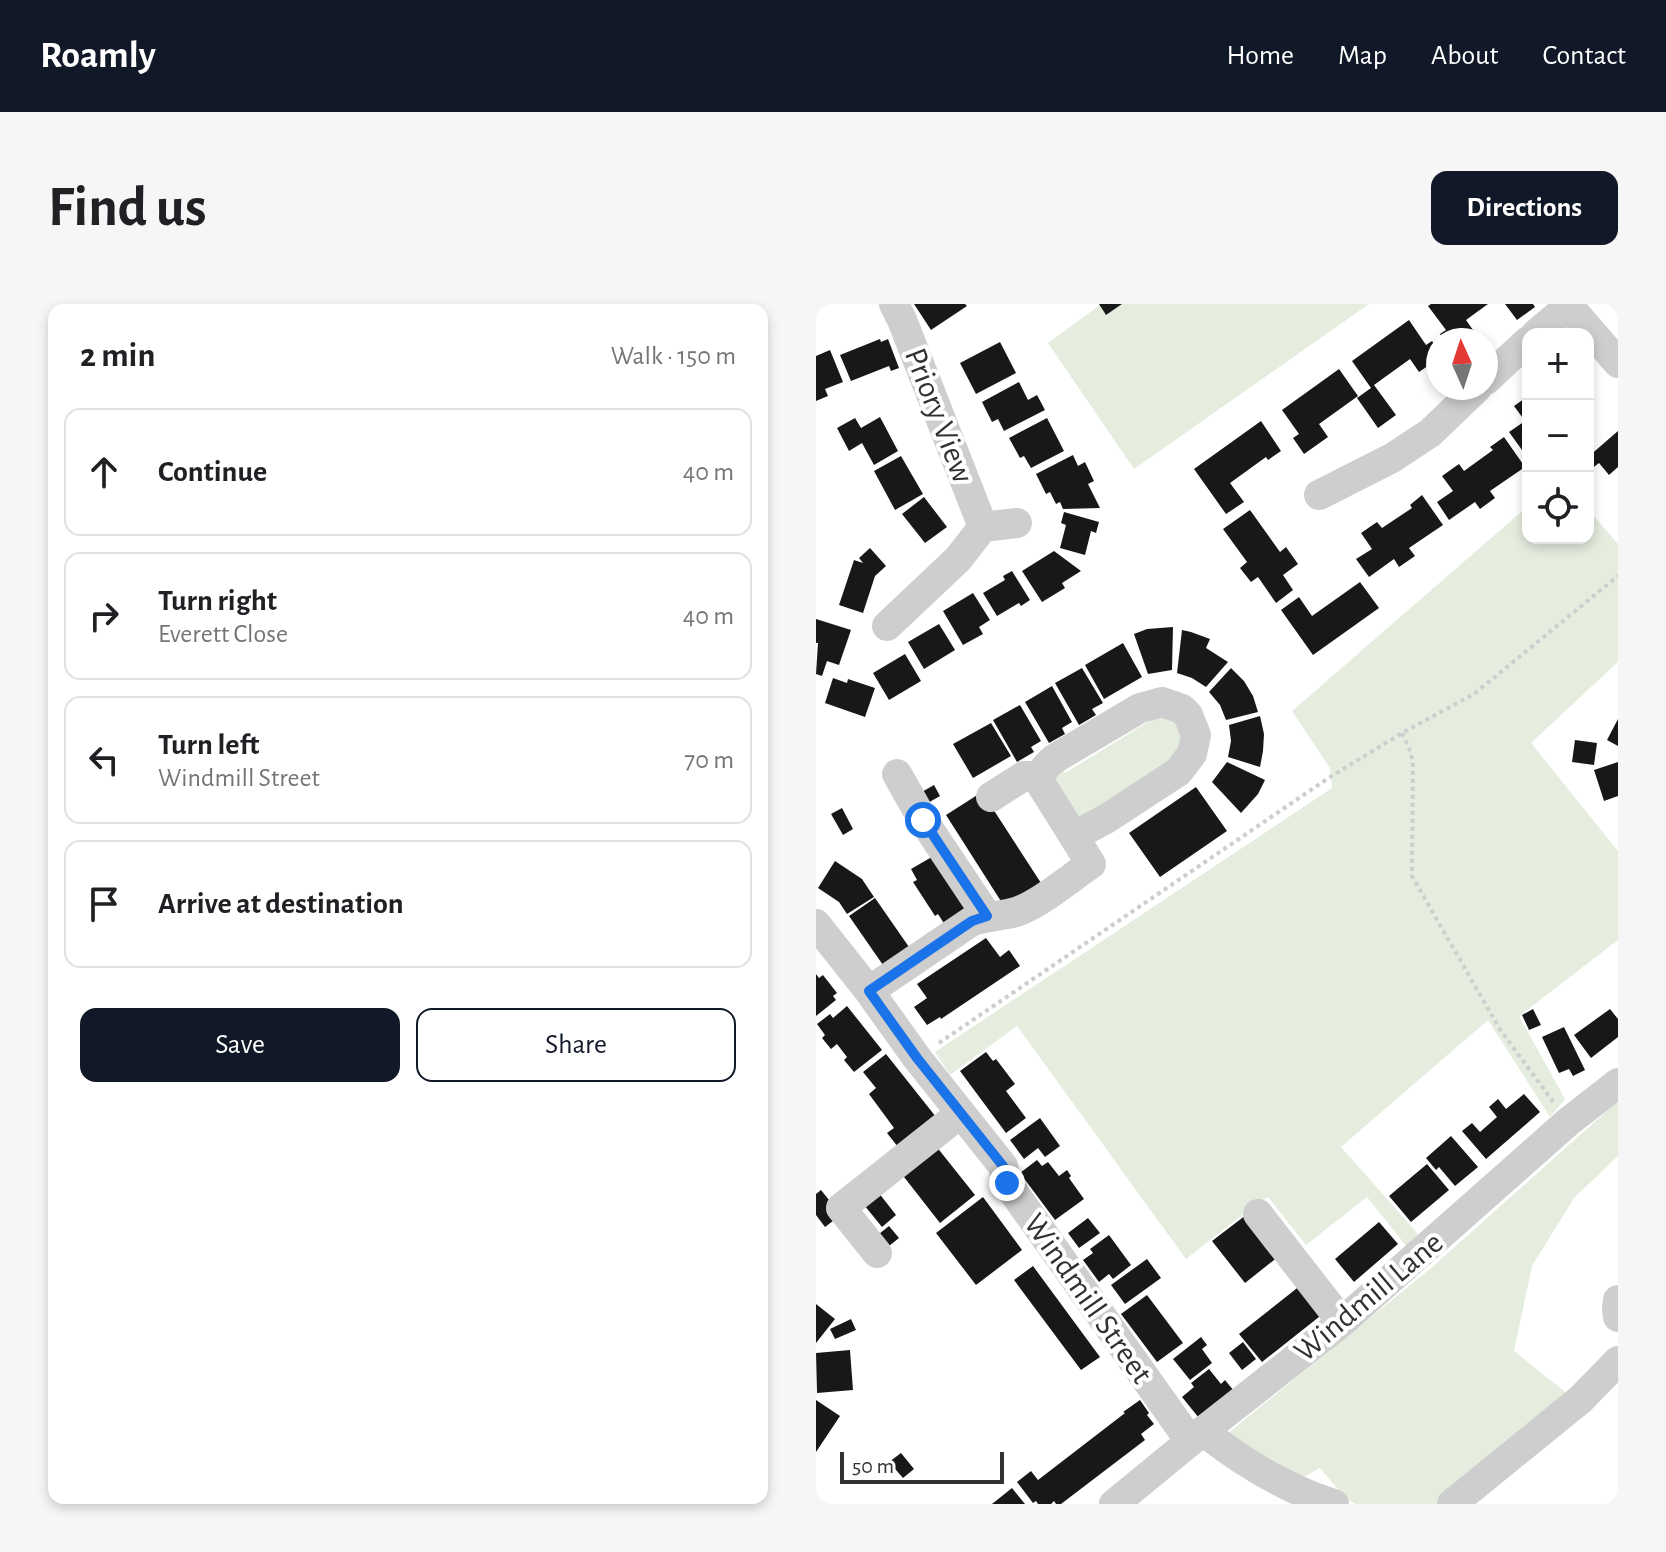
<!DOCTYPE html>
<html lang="en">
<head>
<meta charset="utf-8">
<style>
  :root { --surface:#fff; --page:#f6f6f6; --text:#202124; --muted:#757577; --line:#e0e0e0; --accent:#111827 }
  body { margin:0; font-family:"Alegreya Sans",sans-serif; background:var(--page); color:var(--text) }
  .controls { position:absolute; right:24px; top:24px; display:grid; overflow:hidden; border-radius:16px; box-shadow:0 4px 12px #0003 }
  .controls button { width:72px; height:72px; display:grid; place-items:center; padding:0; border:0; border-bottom:2px solid var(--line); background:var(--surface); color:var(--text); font:40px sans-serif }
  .compass { position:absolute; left:610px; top:24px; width:72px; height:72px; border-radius:50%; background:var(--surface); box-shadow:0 4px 12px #0003; rotate:357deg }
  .scale { position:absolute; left:24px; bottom:20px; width:164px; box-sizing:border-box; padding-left:8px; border:4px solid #313131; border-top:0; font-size:22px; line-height:28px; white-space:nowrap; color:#313131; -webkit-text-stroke:6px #fff; paint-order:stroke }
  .stop { position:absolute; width:24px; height:24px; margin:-18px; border:6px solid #1a73e8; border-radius:50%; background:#fff }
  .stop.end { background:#1a73e8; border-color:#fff; box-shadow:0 2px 8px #0008 }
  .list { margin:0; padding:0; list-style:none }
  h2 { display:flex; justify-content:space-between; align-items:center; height:104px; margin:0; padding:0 32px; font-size:34px }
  h2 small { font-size:26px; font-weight:400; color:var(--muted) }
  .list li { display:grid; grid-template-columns:52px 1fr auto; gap:24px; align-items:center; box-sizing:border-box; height:128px; margin:0 16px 16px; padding:0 16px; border:2px solid var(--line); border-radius:16px }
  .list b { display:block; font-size:30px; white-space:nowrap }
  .list p { margin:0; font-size:26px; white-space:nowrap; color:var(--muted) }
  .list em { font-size:26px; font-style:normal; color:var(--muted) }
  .actions { display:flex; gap:16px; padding:24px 32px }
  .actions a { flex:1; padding:18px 0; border:2px solid var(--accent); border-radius:16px; text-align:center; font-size:28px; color:var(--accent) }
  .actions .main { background:var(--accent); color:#fff }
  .icon { flex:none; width:44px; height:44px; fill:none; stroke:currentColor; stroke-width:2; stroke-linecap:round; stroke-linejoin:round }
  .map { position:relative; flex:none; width:802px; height:1200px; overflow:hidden; border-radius:16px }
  header { display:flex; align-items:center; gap:48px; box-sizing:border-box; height:112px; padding:0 40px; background:var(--accent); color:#fff }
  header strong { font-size:38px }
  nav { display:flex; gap:44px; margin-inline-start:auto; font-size:28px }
  .intro { display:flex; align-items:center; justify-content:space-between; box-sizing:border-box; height:192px; padding:0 48px }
  h1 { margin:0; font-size:56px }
  .button { padding:20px 36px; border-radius:16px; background:var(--accent); color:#fff; font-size:28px; font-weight:700 }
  main { display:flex; gap:48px; padding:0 48px }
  aside { flex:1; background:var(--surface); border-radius:16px; box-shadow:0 4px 12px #0003 }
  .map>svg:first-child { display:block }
  .green { fill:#e5eddf }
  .building { fill:#181818 }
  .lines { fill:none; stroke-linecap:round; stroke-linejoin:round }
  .path { stroke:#cecece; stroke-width:4; stroke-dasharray:4 4; stroke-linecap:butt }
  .minor { stroke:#cecece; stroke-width:30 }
  .route { stroke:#1a73e8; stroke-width:10 }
  .labels { text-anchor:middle; stroke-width:8; stroke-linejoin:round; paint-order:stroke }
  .street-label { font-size:32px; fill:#313131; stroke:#fff }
</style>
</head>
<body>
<header>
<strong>Roamly</strong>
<nav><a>Home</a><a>Map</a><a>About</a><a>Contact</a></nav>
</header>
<div class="intro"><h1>Find us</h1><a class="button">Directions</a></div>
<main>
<aside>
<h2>2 min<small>Walk · 150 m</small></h2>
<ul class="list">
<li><svg class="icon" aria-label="ahead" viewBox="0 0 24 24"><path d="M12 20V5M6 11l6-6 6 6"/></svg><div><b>Continue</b></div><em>40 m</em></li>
<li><svg class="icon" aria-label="right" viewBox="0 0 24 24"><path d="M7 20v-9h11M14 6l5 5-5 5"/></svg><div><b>Turn right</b><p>Everett Close</p></div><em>40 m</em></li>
<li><svg class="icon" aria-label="left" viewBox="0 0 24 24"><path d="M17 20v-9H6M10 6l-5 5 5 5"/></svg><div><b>Turn left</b><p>Windmill Street</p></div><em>70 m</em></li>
<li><svg class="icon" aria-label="arrive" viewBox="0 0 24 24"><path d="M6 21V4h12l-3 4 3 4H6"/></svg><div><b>Arrive at destination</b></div></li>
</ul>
<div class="actions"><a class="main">Save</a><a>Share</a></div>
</aside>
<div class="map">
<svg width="802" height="1200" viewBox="0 0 802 1200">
  <rect width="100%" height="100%" fill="#fff"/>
  <path class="green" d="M306 0H553L318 165 232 39 284 1 290 11Z
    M712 202V234H772V205L802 240V358L715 439 802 547V636L703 712 749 795 734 813 672 716 525 843 602 930 591 943 551 893 490 941 452 893 430 908 370 955 201 722 134 771 119 748 516 484 514 464 476 407Z
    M332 409 364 414 368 449 266 521 236 481 244 462 249 469 335 416Z
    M802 797V852L758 894 716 962 698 1047 758 1095 623 1200H540L531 1196 504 1164 481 1177 411 1130 614 965Z"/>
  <path class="building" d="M98 0H149L151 2 115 26Z
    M283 0H306L290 11Z
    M615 0H672L650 16 659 29 649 36H628L624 30 630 26 612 2Z
    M689 0H717L719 3 701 16Z
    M593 16 610 41 616 37 622 46V55L603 68 594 55 558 81 580 111 562 124 541 94 555 84 536 57Z
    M64 35 65 38 72 35 83 64 75 67 73 62 35 77 24 51Z
    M184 38 200 69 160 90 144 59Z
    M14 46 27 78 9 85 12 92 0 97V52Z
    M523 65 542 92 503 120 512 133 488 150 477 134 483 130 466 106Z
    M203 78 212 96 221 91 229 106 188 127 182 115 176 118 166 98Z
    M712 92V142L706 146 693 128 709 117 698 102Z
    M64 113 82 147 58 161 46 139 33 147 21 124 39 114 45 124Z
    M231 114 248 147 215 164 208 152 204 154 193 134Z
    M445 117 465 147 452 156 450 153 414 179 428 198 410 210 378 165Z
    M802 127V163L793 171 783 159 775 165 772 162V153Z
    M688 133 709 163 674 187 679 194 664 205 659 198 633 216 621 198 637 187 626 172 643 160 648 167 677 146 674 143Z
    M257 151 262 162 269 158 278 177 272 180 284 204 247 205 244 198 240 200 234 188 230 190 220 170Z
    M85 152 107 190 79 206 58 167Z
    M606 191 627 221 593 244 599 252 583 263 578 255 553 273 540 255 556 245 545 229 561 218 566 224 596 204 594 201Z
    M108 193 131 223 109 239 86 210Z
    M434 206 464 248 470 243 482 260 467 271 477 286 460 299 442 273 435 278 424 264 431 258 407 225Z
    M248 208 283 218 280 229 275 227 269 251 244 244 250 221 245 219Z
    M54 244 70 262 59 272 47 309 23 301 38 256 47 259 43 254Z
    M238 247 265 267 246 279 249 284 226 298 206 267Z
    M196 267 214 296 205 302 203 299 181 312 167 289 189 276 187 272Z
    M544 278 563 304 497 351 465 306 483 293 496 312Z
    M157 289 174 316 163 323 167 330 147 341 127 307Z
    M0 315 35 326 23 361 11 357 6 372 0 370 2 339H0Z
    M123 320 139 346 108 365 92 338Z
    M357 323 356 366 332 370 318 330 331 325Z
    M366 326 375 328 394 335 390 344 412 358 390 383 376 374 361 369Z
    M307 339 326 373 288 395 269 361Z
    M89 350 105 377 73 396 57 369Z
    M266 364 287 399 276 405 280 411 263 421 239 379Z
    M415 364 428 377 437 392 442 408 410 416 404 401 393 388Z
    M17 374 31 379 32 375 59 384 49 413 9 399Z
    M236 382 256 418 246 424 249 430 233 439 209 398Z
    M204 401 225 437 215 443 218 448 201 458 177 416Z
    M444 412 448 430 447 447 444 463 412 453 415 437 413 421Z
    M802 415V442L791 436Z
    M175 419 195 452 157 474 137 440Z
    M759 436 781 439 778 461 756 458Z
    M411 458 449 476 442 490 425 509 396 478Z
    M802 458V492L788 497 778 466Z
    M118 481 124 492 110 500 104 489Z
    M380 483 411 527 344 573 313 529Z
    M166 488 225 579 188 602 130 511Z
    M26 504 37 525 27 531 15 510Z
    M121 550 155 605 129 621 122 610 119 612 97 578 101 576 95 565Z
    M19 557 46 575 58 593 31 610 23 598 2 584Z
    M59 594 93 643 67 661 33 612Z
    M170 634 184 653 193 646 204 662 125 715 124 713 111 721 98 703 111 694 101 680Z
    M0 670 3 674 7 671 21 689 17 692 20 696 0 712Z
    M31 702 66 746 38 768 28 756 31 753 21 740 15 745 6 734 9 731 1 720 14 710 17 714Z
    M717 705 725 721 713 726 706 711Z
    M794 705 802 715V733L775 754 758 731Z
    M748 723 769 766 757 772 753 765 743 769 726 733Z
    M170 748 177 757 180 755 199 780 190 787 210 814 190 829 144 767Z
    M70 750 124 818 86 848 71 829 78 824 53 790 60 784 47 768Z
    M708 790 724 808 670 855 646 827 656 819 664 828 681 813 673 803 682 795 690 805Z
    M224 814 244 842 229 853 222 844 208 855 194 836Z
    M635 832 662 863 639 882 623 863 620 866 610 854Z
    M116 837 159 891 124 919 81 864Z
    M221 856 226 862 232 858 243 872 251 866 255 872 253 874 268 895 239 916 204 869Z
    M611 860 633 886 595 918 573 892Z
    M59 884 80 911 66 923 44 896Z
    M5 886 25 911 9 923 0 911V890Z
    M167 893 206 946 160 981 120 929Z
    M430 911 463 952 429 979 396 937Z
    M272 914 284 929 263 944 252 929Z
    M563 918 582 940 538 978 519 955Z
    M73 922 83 934 68 946 58 934Z
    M293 931 315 961 297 975 293 970 283 978 267 956 277 949 274 945Z
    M331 955 345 974 309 1000 295 981Z
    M217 962 284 1053 265 1066 198 976Z
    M485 981 508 1009 446 1058 423 1030Z
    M331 991 367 1039 341 1058 305 1010Z
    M0 1000 19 1015 0 1039Z
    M35 1015 40 1026 19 1035 14 1025Z
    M385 1033 391 1041 386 1045 396 1059 374 1076 357 1055Z
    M427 1038 440 1055 426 1066 413 1049Z
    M34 1046 37 1086 1 1089 0 1049Z
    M393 1065 405 1080 409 1076 418 1087 383 1114 366 1093 378 1083 375 1079Z
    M0 1096 24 1112 0 1148Z
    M324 1096 333 1109 331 1111 338 1120 325 1130 329 1136 245 1200H240L238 1197 235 1200H222L220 1197 217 1199 201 1178 215 1167 222 1176 309 1109 307 1108Z
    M85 1149 98 1165 87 1174 73 1158Z
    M196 1184 209 1200H176Z"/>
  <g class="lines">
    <path class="path" d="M586 429 593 444 597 458 596 572 683 724 738 799
      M123 739 511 475 586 429 658 390 802 272"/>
    <path class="minor" d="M78 0 86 16 167 223
      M751 0 802 59
      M720 30 753 2
      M670 76 712 37
      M503 191 576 154 614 129 661 84
      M71 322 142 255 167 223 201 219
      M81 470 107 516 171 612
      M175 493 208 472H224
      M0 620 53 687 101 754 187 862 191 879 374 1137
      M53 687 156 617C171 612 186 612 200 608 224 600 254 574 275 560L225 480C223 468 229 463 238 455L324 404 346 398 366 405 372 411 380 431 376 450 362 468 290 515 258 532
      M442 910 526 1018
      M61 949 25 904 145 809
      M802 996 801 1005 802 1013
      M387 1127C426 1158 470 1185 518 1200
      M298 1200 387 1127 526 1018 752 818 802 779
      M636 1200 765 1095 802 1057"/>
  </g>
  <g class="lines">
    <path class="route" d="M107 516 171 612 156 617 53 687 101 754 187 862 191 879"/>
  </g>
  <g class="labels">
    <g class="street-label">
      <text transform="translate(124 111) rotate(69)" y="11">Priory View</text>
      <text transform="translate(552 992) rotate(-40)" y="11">Windmill Lane</text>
      <text transform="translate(273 994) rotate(55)" y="11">Windmill Street</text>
    </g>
  </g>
</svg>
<div class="controls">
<button>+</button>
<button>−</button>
<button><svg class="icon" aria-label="locate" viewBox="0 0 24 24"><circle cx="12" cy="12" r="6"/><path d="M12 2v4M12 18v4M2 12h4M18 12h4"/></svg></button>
</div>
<svg class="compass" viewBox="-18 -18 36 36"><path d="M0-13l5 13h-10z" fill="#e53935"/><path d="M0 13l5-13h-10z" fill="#757577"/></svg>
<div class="scale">50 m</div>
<div class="stop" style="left:107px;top:516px"></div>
<div class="stop end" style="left:191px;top:879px"></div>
</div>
</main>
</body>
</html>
